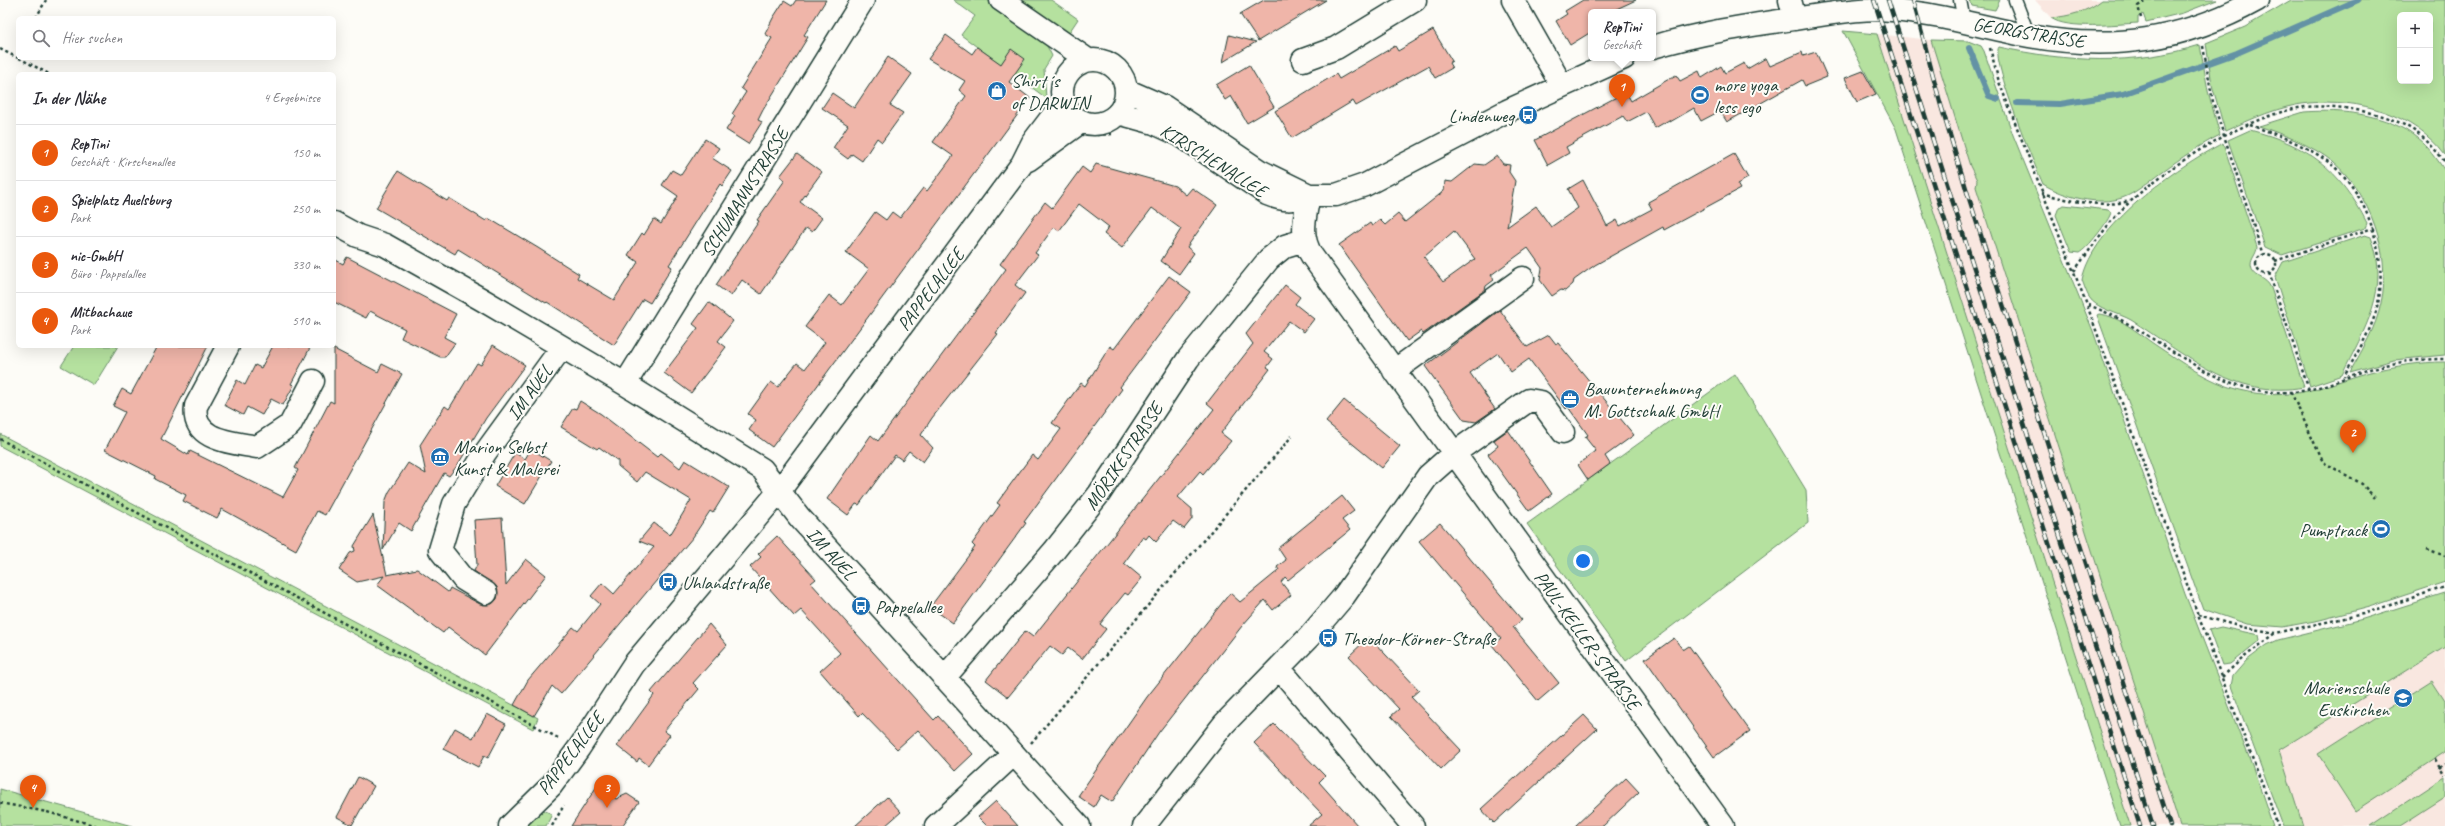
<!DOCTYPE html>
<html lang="de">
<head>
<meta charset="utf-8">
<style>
  :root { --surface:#fff; --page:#f2f2f3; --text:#2b2b33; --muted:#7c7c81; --line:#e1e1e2; --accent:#ea580c }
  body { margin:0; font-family:Caveat,sans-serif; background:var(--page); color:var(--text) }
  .controls { position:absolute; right:12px; top:12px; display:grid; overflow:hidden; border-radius:6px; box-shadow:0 4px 16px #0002 }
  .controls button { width:36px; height:36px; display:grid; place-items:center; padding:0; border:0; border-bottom:1px solid var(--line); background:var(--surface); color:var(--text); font:20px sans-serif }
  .you { position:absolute; left:1583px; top:561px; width:14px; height:14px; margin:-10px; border:3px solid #fff; border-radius:50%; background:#1a73e8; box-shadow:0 0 0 6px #1a73e833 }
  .badge { display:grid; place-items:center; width:26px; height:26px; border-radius:50%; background:var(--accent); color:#fff; font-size:13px; font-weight:700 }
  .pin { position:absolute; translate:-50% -33px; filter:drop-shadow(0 1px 2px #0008) }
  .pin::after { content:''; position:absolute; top:21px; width:14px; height:12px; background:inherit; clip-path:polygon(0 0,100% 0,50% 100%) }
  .popup { position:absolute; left:1588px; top:9px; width:68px; height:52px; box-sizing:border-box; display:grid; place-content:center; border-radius:6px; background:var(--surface); filter:drop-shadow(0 1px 3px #0005); font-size:13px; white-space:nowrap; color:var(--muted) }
  .popup b { font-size:15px; color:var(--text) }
  .popup::after { content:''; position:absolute; left:50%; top:100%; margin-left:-8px; border:8px solid transparent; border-top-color:var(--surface) }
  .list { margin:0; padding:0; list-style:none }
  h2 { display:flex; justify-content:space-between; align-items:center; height:52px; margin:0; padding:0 16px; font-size:17px }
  h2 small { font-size:13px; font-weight:400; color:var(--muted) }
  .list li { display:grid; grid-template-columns:26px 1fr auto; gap:12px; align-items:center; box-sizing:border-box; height:56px; padding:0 16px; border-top:1px solid var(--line) }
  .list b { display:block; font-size:15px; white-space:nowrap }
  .list p { margin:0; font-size:13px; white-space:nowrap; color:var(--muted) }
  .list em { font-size:13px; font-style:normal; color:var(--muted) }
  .icon { flex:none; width:22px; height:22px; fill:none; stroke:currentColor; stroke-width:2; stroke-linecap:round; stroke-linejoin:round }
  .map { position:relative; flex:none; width:2445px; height:826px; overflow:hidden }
  .search { position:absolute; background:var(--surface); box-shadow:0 4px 16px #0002; left:16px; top:16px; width:320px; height:44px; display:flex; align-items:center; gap:10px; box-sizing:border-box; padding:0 14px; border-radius:6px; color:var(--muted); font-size:15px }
  .panel { position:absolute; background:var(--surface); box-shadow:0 4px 16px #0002; left:16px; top:72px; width:320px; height:276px; border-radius:6px }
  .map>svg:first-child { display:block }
  .built { fill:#f9e7e0 }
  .green { fill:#b5e19f; stroke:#6a8f6a; fill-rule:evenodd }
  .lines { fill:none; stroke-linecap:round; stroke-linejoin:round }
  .stream { stroke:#6392a5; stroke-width:6 }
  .building { fill:#efb5a9; stroke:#1f3d34; fill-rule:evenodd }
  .service-casing { stroke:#1f3d34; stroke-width:15 }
  .minor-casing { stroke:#1f3d34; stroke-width:25 }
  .path { stroke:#1f3d34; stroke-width:2.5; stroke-dasharray:3 3; stroke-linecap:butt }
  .service { stroke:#fdfcf7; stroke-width:12 }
  .minor { stroke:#fdfcf7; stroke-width:22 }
  .rail-casing { stroke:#1f3d34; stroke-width:4.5 }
  .rail { stroke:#fdfcf7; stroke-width:3; stroke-dasharray:9; stroke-linecap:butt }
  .labels { text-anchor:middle; stroke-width:4; stroke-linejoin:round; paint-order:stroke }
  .street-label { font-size:19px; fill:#1f3d34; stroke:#fdfcf7 }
  .poi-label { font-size:19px; fill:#1f3d34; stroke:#fdfcf7; text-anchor:start }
</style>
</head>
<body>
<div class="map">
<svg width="2445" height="826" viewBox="0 0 2445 826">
  <rect width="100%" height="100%" fill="#fdfcf7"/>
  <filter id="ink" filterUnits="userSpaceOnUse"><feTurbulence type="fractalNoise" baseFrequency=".025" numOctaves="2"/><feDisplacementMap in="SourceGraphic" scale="8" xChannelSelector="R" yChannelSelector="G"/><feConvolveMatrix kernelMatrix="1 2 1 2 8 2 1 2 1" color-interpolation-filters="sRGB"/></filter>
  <g filter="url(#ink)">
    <path class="built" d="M2035 0H2102L2094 7 2071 16 2051 18Z
      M1877 34 1931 40 1970 166 1977 180 1976 187 2180 826H2130Z
      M2445 647V826H2303L2279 750Z"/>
    <path class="green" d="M953 0H989L1045 42 1052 56 1044 69 1046 98 961 35 975 16Z
      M1011 0H1051L1078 19 1068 34Z
      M1970 0H2000L1995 10 1972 6Z
      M2102 0H2217L2183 13 2146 22 2143 14 2138 17V23C2117 24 2067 30 2051 18 2070 16 2087 12 2102 0Z
      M2291 0H2445V155C2414 114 2359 98 2309 103 2279 106 2252 119 2225 131L2212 85 2206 43 2245 27ZM2400 15H2430V81H2400Z
      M1843 31 1877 34 2130 826H2120L1896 129Z
      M1931 40 1968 41 1981 46 1984 51 2013 135 2093 331 2185 594 2252 765 2273 826H2180L1976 187 1977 180 1970 166Z
      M2200 45 2208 91 2220 135C2200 145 2181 158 2163 171 2150 180 2137 193 2122 198 2098 206 2064 197 2043 184 2035 166 1990 59 1999 47 2067 62 2133 66 2200 45Z
      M2304 112C2341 109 2388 114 2417 138 2429 147 2437 159 2445 171V355L2394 360 2350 372C2362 350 2376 328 2381 303 2392 255 2370 193 2333 162 2312 145 2284 135 2259 126Z
      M2250 130C2308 145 2340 169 2367 223L2365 228 2282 255 2265 247 2228 140Z
      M2223 143 2257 247C2257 254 2251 258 2251 265 2252 278 2266 276 2271 288L2304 387C2235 400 2185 354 2131 320 2119 313 2096 309 2089 297 2086 292 2084 285 2082 280 2092 227 2177 166 2223 143Z
      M2064 205 2108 210 2111 212C2110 220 2087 249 2079 253L2071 252 2056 215 2059 207Z
      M2365 235 2371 237C2391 289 2364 330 2342 375L2310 386 2275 277 2283 262Z
      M2099 314C2119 316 2138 333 2154 344 2181 362 2208 382 2240 390 2294 403 2320 386 2370 372 2395 366 2420 362 2445 362V582L2369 607 2320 620 2283 627 2247 624 2203 609 2097 315Z
      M74 346H118L94 385 61 366Z
      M1735 374 1806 490 1808 523 1626 661 1527 524Z
      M0 434 538 718 533 729 0 446Z
      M2445 593V647L2279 750 2303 826H2283L2231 686 2233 676 2246 661 2267 645 2278 640 2363 619Z
      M2221 627 2259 635 2260 640 2230 664 2222 665 2209 630Z
      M2432 681 2445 701V752L2355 811 2318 754Z
      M2445 777V797L2400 826H2371Z
      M0 789 132 826H0Z
      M541 809 552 814 546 826H524Z"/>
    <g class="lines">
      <path class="stream" d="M1969 48 1989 96 1998 99
        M2017 103 2060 104 2123 94 2237 53 2358 0"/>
    </g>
    <path class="building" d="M796 0H826L804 35 808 37 763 110 758 120 762 122 748 144 726 130 735 116 732 114 746 92 741 88 772 38 765 34 773 18 784 1 792 6Z
      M1264 0H1326L1258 41 1240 14Z
      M1583 0H1636L1610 12H1591V32L1570 45 1556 21 1567 14 1565 11Z
      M1433 30 1452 61 1449 63 1452 68 1435 78 1428 66 1356 106 1353 101 1292 138 1275 111 1336 74 1339 79 1395 46 1398 51Z
      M946 35 972 54 977 47 1001 64 1011 49 1025 59 1009 82 1030 98 772 447 749 430 756 420 748 414 771 382 778 387 797 363 805 369 825 342 805 327 829 295 842 305 869 269 846 252 875 212 886 220 892 212 900 218 923 188 927 191 953 156 933 142 966 96 959 90 965 81 928 59Z
      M1229 35 1256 42 1223 62Z
      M1802 52 1803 56 1816 52 1827 77 1805 86 1802 80 1727 122 1720 111 1701 121 1694 108 1670 122 1669 120 1655 128 1646 112 1627 122 1623 116 1566 147 1569 153 1548 165 1535 140 1626 92 1631 101 1676 75 1680 81 1699 71 1702 78 1721 66 1725 73 1744 63 1747 69 1766 58 1770 66Z
      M888 57 912 74 890 105 903 113 882 142 877 138 862 161 852 154 848 159 833 148 848 125 822 108 832 93 854 108Z
      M1249 65 1274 107 1247 123 1231 96 1225 100 1216 85Z
      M1863 71 1876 94 1857 102 1845 78Z
      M705 139 719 148 712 158 732 171 722 186 720 184 669 265 672 267 650 303 643 299 614 345 547 302 546 303 458 249 455 254 376 208 398 171 447 201 449 198 486 221 488 218 538 248 579 274 577 278 614 300 638 262 628 255 642 233 644 235 654 219 661 224 678 196 662 185 672 170 681 175Z
      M797 154 822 172 800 202 822 218 812 232 806 228 761 294 742 280 731 296 716 285 759 221 757 220 785 180 780 176Z
      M1734 154 1748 178 1737 184 1740 189 1664 230 1663 227 1595 265 1574 280 1573 284 1565 291 1561 290 1552 296 1540 280 1542 268 1528 248 1491 275 1494 280 1486 286 1485 290 1423 334 1421 331 1407 341 1339 245 1370 223 1372 226 1380 220 1385 225 1398 214 1405 222 1444 191 1445 181 1452 182 1475 164 1484 165 1497 156 1503 164 1510 165 1509 172 1515 181 1507 227 1536 206 1551 227 1578 208 1568 189 1583 180 1607 226 1617 220 1620 226 1652 209 1648 202ZM1454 231 1475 259 1443 282 1424 257Z
      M1096 164 1175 186 1186 195 1192 188 1217 205 1187 247 1194 253 1179 274 1161 261 1181 229 1152 208 1122 248 1104 234 1109 227 1079 204 1059 231 1054 227 1035 253 1038 255 1015 285 1025 293 996 333 998 334 932 418 921 435 933 448 923 462 909 451 902 460 895 455 859 505 856 504 848 515 827 499 871 435 878 441 1006 269 1000 264 1045 202 1052 208 1082 167 1090 173Z
      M347 257 456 314 444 337 455 343 445 357H440L401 338 405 329 370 311 366 318 334 302V259L343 264Z
      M1169 276 1191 292 1120 387 1122 389 1024 522 1026 523 953 623 930 607 975 547 972 544 1000 505 997 503 1032 455 1038 460 1061 429 1052 423 1081 383 1085 386 1110 346 1114 349Z
      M1285 285 1300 297 1295 304 1314 319 1304 332 1289 321 1264 352 1273 359 1267 367 1270 369 1221 433 1231 441 1203 474 1200 471 1178 497 1192 509V519L1184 529 1173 521 1156 542 1149 535 1146 539 1143 537 1124 563 1142 578 1128 595 1125 593 1100 624 1106 629 1082 659 1068 648 1062 655 1050 646 1008 697 986 680 1025 631 1033 637 1214 409 1207 403 1253 344 1246 334Z
      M709 302 733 321 718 341 726 347 691 393 664 373 698 328 693 324Z
      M1500 310 1527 347 1549 335 1556 344 1558 343 1634 435 1605 456 1610 464 1588 480 1578 465 1596 451 1585 437 1588 435 1568 407 1566 409 1529 359 1511 372 1498 353 1470 373 1495 409 1476 422 1464 420 1425 366Z
      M493 345 525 365 486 418 457 466 449 476 444 473 411 531 399 523 383 550 385 502 389 492 408 463 426 474 420 445 445 406 449 409 477 363 481 365Z
      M157 346H208L161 439 188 455 190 451 283 497 298 470 295 468 317 426 330 401 334 403V349L378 372 382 364 402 374 325 515 317 511 296 550 222 509 217 518 183 501 186 495 155 479 156 476 105 450 125 412 113 406 122 389 131 394Z
      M273 346H311L291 384 294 385 283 405 271 399 262 415 247 407 243 415 224 405 237 380 245 385 255 365 261 368Z
      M1344 400 1400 446 1382 468 1326 422Z
      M580 401 601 414 657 457 661 453 680 468 685 460 729 487 713 513 710 511 693 537 589 661 561 694 552 686 534 716 514 705 528 680 573 627 578 631 600 604 591 596 602 583 614 594 654 547 639 541 654 523 670 535 691 500 645 472 637 482 618 466V461L599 447 597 449 561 427 573 408 576 409Z
      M1508 430 1552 494 1529 511 1488 454 1498 446 1494 440Z
      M531 449 551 461 525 504 495 486 515 453 525 459Z
      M1342 496 1354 511 1342 520 1350 530 1288 580 1285 577 1281 582 1291 595 1273 610 1265 600 1242 626 1159 732 1112 802 1101 795 1094 807 1078 796 1147 697 1230 593 1240 602 1279 570 1277 567 1286 560 1278 548Z
      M373 515 387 575 417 569 448 592 450 588 480 604H492L497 599V587L474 571 477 565 474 520 502 518 506 585 526 559 546 575 485 655 448 627 443 633 377 585 384 576 357 582 339 570 350 553 355 551 354 546Z
      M1440 523 1522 620 1513 627 1559 683 1538 701 1492 645 1501 638 1419 541Z
      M777 536 816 579 811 583 934 720 938 716 973 754 955 771 918 730 897 749 862 713 859 716 820 671 840 653 801 610 794 616 750 567 761 557 758 554Z
      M709 624 727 645 693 683 699 689 664 731 670 735 648 765 639 758 637 762 617 746 654 695 651 692Z
      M1369 637 1419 690 1411 697 1461 750 1441 769 1391 716 1399 709 1349 656Z
      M1674 638 1683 650 1689 646 1750 731 1714 757 1645 659Z
      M487 714 506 724 488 758 484 756 478 767 443 749 455 728 473 738Z
      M1584 715 1597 729 1494 823 1481 809Z
      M1274 724 1325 776 1319 782 1358 826H1308L1322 814 1254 743Z
      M358 777 374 786 352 825 337 817Z
      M1626 778 1639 792 1603 826H1575Z
      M597 786 616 799 627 794 639 802 622 826H571Z
      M887 797 901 812 885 826H855Z
      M996 801 1018 826H987L978 817Z"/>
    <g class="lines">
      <g class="service-casing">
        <path id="service" d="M1960 0 1964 21
          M2015 0 2029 36"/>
      </g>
      <g class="minor-casing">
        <path id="minor" d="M1001 0 1088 60
          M1513 0 1562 86
          M1790 0 1795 19
          M1653 47C1699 33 1745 26 1793 19 1826 15 1858 7 1892 10 1938 14 1983 27 2029 36 2112 51 2183 41 2257 0
          M1303 60 1336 48 1415 0
          M1062 92a32 32 0 1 1 64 0a32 32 0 1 1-64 0Z
          M1126 90 1165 107 1260 171 1309 195H1336L1365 185 1507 111 1624 58
          M1118 113 1154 123 1180 135 1267 194C1284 201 1292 201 1309 195
          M1028 160 1082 121
          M1309 195C1305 217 1299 236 1312 256L1723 826
          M334 223 358 236 385 245 481 299 625 384 762 469 800 518 1079 826
          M228 346 196 406C191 441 232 442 257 447L290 425 313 381
          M1394 371 1523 278
          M625 384 863 0
          M486 593 463 579 440 550 454 504 485 453 562 347
          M1279 668 1413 826
          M944 678 1054 551 1099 494 1188 359 1269 259 1285 246 1304 240
          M510 826 551 786 579 748 634 664 780 490 1022 164 1033 142 1058 109 1063 99
          M936 826 1014 754
          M1144 826 1224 724 1309 637 1344 596 1428 476 1453 454 1529 400 1541 402 1563 432"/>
      </g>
      <path class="path" d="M36 18 46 0
        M2141 18 2138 6 2147 0
        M2203 46 2213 102 2263 255
        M1990 48 1999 82 2087 305 2198 615 2278 826
        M0 49 18 58
        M19 58 49 74
        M2250 125C2278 135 2309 146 2332 165 2368 193 2388 259 2378 303 2373 329 2356 354 2344 377
        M1097 135 1112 134
        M2041 193C2072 201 2099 208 2130 201
        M2256 264a10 10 0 1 1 20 0a10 10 0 1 1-20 0Z
        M2275 261 2373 228
        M2074 271C2092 248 2109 220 2131 201 2172 163 2250 114 2305 107 2327 105 2350 108 2371 113 2406 122 2423 133 2445 162
        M2269 273 2309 390
        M2088 305C2159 330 2210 397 2291 392 2318 391 2344 377 2370 369 2394 362 2420 359 2445 359
        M2291 392 2323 462 2362 484 2375 498
        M0 439 560 739
        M2427 549 2445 556
        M2198 615 2242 627 2276 633
        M2222 677 2243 658 2276 633 2363 614 2445 587
        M1031 743 1292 436
        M2435 759 2445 775
        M2440 767 2445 763
        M0 803 47 812 97 826
        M552 826 564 805"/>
      <use href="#service" class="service"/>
      <use href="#minor" class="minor"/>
      <g class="rail-casing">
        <path id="rail" d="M1874 0 2140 826
          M1888 0 2153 826
          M1913 0 1940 102 1968 195 2170 826"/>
      </g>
      <use href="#rail" class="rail"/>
    </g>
  </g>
  <defs>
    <g id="shop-disc" transform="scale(1)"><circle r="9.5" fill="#1f6fb2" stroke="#fdfcf7"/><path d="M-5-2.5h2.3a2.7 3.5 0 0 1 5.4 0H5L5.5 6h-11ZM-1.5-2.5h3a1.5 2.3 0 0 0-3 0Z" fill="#fff"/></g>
    <g id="stadium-disc" transform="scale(1)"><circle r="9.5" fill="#1f6fb2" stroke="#fdfcf7"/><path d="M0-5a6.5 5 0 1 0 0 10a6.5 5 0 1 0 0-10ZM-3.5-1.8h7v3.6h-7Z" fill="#fff"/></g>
    <g id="bus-disc" transform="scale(1)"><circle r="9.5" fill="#1f6fb2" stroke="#fdfcf7"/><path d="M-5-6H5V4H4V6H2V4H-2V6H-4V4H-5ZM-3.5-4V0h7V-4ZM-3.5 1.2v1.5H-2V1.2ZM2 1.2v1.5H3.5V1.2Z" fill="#fff"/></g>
    <g id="office-disc" transform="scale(1)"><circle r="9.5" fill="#1f6fb2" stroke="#fdfcf7"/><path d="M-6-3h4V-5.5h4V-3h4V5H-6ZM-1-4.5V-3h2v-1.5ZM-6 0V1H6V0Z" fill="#fff"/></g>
    <g id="museum-disc" transform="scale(1)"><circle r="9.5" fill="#1f6fb2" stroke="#fdfcf7"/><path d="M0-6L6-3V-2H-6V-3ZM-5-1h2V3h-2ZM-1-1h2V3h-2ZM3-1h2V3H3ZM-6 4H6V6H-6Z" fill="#fff"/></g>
    <g id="school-disc" transform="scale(1)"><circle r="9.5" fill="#1f6fb2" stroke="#fdfcf7"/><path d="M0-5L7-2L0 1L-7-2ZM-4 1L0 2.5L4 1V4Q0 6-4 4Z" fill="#fff"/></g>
  </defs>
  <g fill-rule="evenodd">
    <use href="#shop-disc" x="997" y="91"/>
    <use href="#stadium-disc" x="1700" y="95"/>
    <use href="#bus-disc" x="1528" y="115"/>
    <use href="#office-disc" x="1570" y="399"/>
    <use href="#museum-disc" x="440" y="457"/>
    <use href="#stadium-disc" x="2381" y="529"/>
    <use href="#bus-disc" x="668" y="582"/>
    <use href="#bus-disc" x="861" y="606"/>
    <use href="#bus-disc" x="1328" y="638"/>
    <use href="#school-disc" x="2403" y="698"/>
  </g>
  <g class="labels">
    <g class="street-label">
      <text transform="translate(2029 32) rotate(9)" y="7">GEORGSTRASSE</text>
      <text transform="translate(1214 160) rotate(32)" y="7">KIRSCHENALLEE</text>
      <text transform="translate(744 192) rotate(-58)" y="7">SCHUMANNSTRASSE</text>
      <text transform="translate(930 289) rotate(-53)" y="7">PAPPELALLEE</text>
      <text transform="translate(529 392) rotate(-54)" y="7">IM AUEL</text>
      <text transform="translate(1123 456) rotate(-56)" y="7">MÖRIKESTRASSE</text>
      <text transform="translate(832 553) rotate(48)" y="7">IM AUEL</text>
      <text transform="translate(1588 640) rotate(54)" y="7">PAUL-KELLER-STRASSE</text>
      <text transform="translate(570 753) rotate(-53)" y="7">PAPPELALLEE</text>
    </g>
    <g class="poi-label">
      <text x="1011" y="87">Shirt´s<tspan x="1011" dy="22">of DARWIN</tspan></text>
      <text x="1714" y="91">more yoga<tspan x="1714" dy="22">less ego</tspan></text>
      <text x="1514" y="122" text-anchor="end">Lindenweg</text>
      <text x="1584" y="395">Bauunternehmung<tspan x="1584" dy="22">M. Gottschalk GmbH</tspan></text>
      <text x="454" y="453">Marion Selbst<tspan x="454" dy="22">Kunst &amp; Malerei</tspan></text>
      <text x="2367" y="536" text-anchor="end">Pumptrack</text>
      <text x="682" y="589">Uhlandstraße</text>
      <text x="875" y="613">Pappelallee</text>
      <text x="1342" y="645">Theodor-Körner-Straße</text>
      <text x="2389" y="694" text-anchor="end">Marienschule<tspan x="2389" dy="22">Euskirchen</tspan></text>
    </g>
  </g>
</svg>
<div class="controls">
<button>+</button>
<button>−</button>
</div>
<div class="you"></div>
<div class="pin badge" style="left:1622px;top:107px">1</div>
<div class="popup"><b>RepTini</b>Geschäft</div>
<div class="pin badge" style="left:2353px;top:453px">2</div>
<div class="pin badge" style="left:607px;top:808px">3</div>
<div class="pin badge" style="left:33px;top:808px">4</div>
<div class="search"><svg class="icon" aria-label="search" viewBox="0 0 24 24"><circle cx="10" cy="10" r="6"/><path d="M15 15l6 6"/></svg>Hier suchen</div>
<section class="panel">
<h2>In der Nähe<small>4 Ergebnisse</small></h2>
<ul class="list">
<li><span class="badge">1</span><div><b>RepTini</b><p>Geschäft · Kirschenallee</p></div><em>150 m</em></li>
<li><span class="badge">2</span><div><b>Spielplatz Auelsburg</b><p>Park</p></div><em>250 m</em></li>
<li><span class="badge">3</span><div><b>nic-GmbH</b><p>Büro · Pappelallee</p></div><em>330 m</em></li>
<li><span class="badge">4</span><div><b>Mitbachaue</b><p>Park</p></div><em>510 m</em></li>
</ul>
</section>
</div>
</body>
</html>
